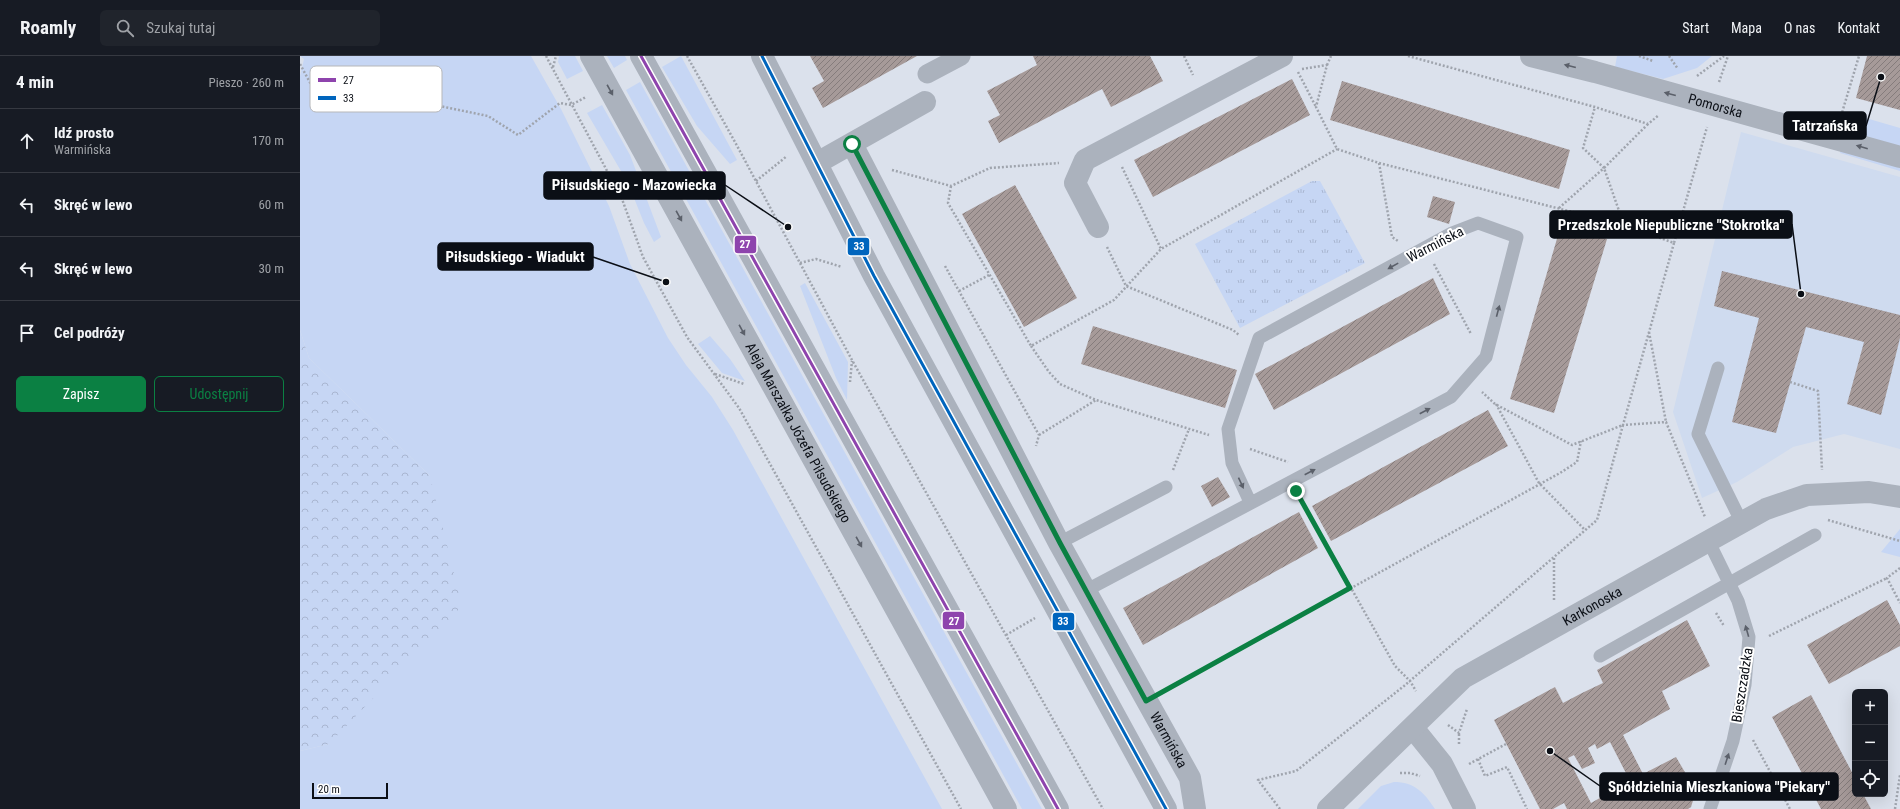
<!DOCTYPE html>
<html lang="pl">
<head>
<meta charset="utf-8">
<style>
  :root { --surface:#171b24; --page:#20242c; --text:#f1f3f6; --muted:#9ea1a6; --line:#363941; --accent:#0b8043 }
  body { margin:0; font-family:"Roboto Condensed",sans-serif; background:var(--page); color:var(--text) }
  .controls { position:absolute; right:12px; bottom:12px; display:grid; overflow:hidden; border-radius:6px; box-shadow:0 4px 16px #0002 }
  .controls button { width:36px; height:36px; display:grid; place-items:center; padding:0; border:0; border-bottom:1px solid var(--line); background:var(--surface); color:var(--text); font:20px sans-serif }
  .scale { position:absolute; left:12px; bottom:10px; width:76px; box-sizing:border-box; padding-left:4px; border:2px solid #0b0f16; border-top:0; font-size:11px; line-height:14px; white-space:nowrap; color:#0b0f16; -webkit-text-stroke:3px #fff; paint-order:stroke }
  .stop { position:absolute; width:12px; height:12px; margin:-9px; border:3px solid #0b8043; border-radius:50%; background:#fff }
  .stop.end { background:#0b8043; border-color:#fff; box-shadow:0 1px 4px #0008 }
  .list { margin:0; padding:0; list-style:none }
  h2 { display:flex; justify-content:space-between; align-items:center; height:52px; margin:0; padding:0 16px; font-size:17px }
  h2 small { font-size:13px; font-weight:400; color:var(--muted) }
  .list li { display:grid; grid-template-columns:26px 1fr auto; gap:12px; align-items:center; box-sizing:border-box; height:64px; padding:0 16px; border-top:1px solid var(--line) }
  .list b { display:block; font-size:15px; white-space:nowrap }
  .list p { margin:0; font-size:13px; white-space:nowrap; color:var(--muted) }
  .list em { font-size:13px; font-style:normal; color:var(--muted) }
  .actions { display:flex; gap:8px; padding:12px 16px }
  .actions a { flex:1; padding:9px 0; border:1px solid var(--accent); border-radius:6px; text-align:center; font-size:14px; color:var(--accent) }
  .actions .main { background:var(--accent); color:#fff }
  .icon { flex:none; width:22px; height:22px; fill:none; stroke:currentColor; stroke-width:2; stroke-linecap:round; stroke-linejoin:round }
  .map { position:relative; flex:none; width:1600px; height:753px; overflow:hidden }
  header { display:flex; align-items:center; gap:24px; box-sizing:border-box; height:56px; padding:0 20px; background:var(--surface); border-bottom:1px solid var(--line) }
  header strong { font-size:19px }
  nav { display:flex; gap:22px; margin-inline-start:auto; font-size:14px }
  .search { width:280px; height:36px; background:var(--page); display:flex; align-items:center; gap:10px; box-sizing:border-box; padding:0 14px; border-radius:6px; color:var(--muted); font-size:15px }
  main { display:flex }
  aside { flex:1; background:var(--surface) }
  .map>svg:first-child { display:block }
  .built { fill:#cfdbef }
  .grass { fill:#c6d6f4 }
  .forest { fill:url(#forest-crowns) }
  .park { fill:url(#park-tufts) }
  .building { fill:url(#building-hatch); fill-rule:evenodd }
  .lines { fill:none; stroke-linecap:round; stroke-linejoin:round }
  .path { stroke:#9fa4ad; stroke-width:2.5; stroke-dasharray:2 2; stroke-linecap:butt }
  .service { stroke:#abb2bd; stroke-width:13 }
  .pedestrian { stroke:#abb2bd; stroke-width:19 }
  .minor { stroke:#abb2bd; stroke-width:22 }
  .tertiary { stroke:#abb2bd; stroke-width:22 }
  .bus-1-casing { stroke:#fff; stroke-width:6 }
  .bus-2-casing { stroke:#fff; stroke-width:6 }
  .bus-1 { stroke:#8e44ad; stroke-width:3 }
  .bus-2 { stroke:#0065bd; stroke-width:3 }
  .oneway { fill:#5b606a }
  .route { stroke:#0b8043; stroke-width:5 }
  .labels { text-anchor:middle; stroke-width:4; stroke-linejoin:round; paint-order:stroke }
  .street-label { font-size:14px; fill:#0b0f16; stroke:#fff }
  .key { fill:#fff; stroke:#b6b7b9; stroke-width:1 }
  .key-label { font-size:11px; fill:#0b0f16 }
  .leader { fill:none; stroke:#0b0f16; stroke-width:1.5 }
  .callout-dot { fill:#0b0f16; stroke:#fff; stroke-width:1.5 }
  .callout { fill:#0b0f16; stroke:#0b0f16; stroke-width:1.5 }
  .callout-label { font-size:15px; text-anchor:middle; font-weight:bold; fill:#fff }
  .line-badge { stroke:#fff; stroke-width:1.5 }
  .badge-label { font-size:11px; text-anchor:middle; font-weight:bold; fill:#fff }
</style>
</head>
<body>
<header>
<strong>Roamly</strong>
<div class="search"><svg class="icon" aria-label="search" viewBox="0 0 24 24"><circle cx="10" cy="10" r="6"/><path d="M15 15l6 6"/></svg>Szukaj tutaj</div>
<nav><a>Start</a><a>Mapa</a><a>O nas</a><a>Kontakt</a></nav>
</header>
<main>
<aside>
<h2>4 min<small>Pieszo · 260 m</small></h2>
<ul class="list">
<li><svg class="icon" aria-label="ahead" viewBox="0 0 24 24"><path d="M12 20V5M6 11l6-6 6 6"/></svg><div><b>Idź prosto</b><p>Warmińska</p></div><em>170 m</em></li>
<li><svg class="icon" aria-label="left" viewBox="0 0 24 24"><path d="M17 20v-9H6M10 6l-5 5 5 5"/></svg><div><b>Skręć w lewo</b></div><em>60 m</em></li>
<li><svg class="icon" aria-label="left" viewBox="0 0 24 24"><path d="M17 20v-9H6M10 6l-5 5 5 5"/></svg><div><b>Skręć w lewo</b></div><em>30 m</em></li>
<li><svg class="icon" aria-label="arrive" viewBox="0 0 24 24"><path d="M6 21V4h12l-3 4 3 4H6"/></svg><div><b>Cel podróży</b></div></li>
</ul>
<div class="actions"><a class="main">Zapisz</a><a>Udostępnij</a></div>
</aside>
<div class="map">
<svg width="1600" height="753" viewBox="0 0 1600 753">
  <defs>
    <pattern id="forest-crowns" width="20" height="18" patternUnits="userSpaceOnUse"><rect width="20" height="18" fill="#c6d6f4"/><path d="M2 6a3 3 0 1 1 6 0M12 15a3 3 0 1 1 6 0" fill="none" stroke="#a9b6d0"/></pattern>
    <pattern id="park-tufts" width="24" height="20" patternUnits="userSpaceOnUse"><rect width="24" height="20" fill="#c6d6f4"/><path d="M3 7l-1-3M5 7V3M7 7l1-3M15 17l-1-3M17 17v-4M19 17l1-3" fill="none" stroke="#a9b6d0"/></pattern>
    <pattern id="building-hatch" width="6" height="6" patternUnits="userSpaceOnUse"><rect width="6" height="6" fill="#a69a99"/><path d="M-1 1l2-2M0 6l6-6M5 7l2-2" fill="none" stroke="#857c7c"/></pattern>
  </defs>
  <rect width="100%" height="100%" fill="#dbe1ec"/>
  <path class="built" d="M1441 76 1600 121V393L1544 378 1493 391 1437 426 1402 442 1373 356Z"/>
  <path class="grass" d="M0 0H231L261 53 309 150 330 208 368 282 386 309 412 341 433 374 642 753H0V695L29 688 130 420 9 302 0 274V20L4 3Z
    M259 0H275L283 15 267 23 258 6Z
    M307 0H325L327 4 314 12Z
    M381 0 437 104 430 108 397 70 362 11Z
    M1317 0H1412L1397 12 1363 23 1315 11Z
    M340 26 742 753H722L326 34Z
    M302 49 330 99 361 181 354 186 344 167 328 127 287 57Z
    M1552 58 1600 72V115L1540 97Z
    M505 227 548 306 547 344 536 322 500 230Z
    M410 280 430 303 445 325 422 317 398 288Z
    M1600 473V501L1581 496Z
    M1094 726C1114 726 1124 736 1135 753H1058L1081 730Z"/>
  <path class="forest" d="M0 274 9 302 130 420 162 550 29 688 0 695Z"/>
  <path class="park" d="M1012 125H1020L1065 207 940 272 895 188Z"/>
  <path class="building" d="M510 0H617L523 52 512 32 524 25Z
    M733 0H850L863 25 811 51 802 33 699 87 688 65 700 59 687 35 737 9Z
    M1567 0H1600V54L1556 42Z
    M992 23 1010 59 853 141 834 104Z
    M1042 25 1270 94 1259 133 1030 64Z
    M715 129 777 242 724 271 662 158Z
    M1133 140 1155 146 1149 168 1127 161Z
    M1261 169 1307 183 1254 357 1210 343Z
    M1422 215 1600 259V282L1581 359 1547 348 1564 286 1506 271 1476 377 1432 366 1459 262 1414 250Z
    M1133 222 1150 258 974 354 955 318Z
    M793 270 937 314 925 352 781 308Z
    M1188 354 1208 390 1031 485 1012 450Z
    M918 421 930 441 912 451 901 430Z
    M999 456 1018 492 843 589 823 552Z
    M1587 544 1600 569V590L1529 628 1507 589Z
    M1387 564 1410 610 1362 635 1370 653 1323 679 1343 718 1376 701 1396 735 1391 751 1388 753H1267L1264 747 1253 753H1240L1194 664 1255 631 1263 647 1282 637 1303 627 1297 614ZM1310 686 1330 725 1291 747 1268 702 1274 699 1282 713 1295 707 1288 692 1295 688 1297 693Z
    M1511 639 1555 722V738H1563L1571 753H1521L1472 661Z"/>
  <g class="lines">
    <path class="path" d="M246 0 322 143 343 201 387 281 439 352 661 753
      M387 0 435 86 552 304 803 753
      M884 0 893 19
      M1108 0 1295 51 1348 68 1359 59
      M1339 0 1353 5
      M1369 0 1378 13
      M0 8 13 32 54 48 125 47 188 60 218 79 260 47 271 49 286 41
      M1027 9 1031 0
      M253 11 256 0
      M1002 13 1027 9 1016 51 1037 93 1079 107 1324 169
      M998 16 1016 51
      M1397 20 1424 0
      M1419 26 1428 0
      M1541 60 1559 0
      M1348 68 1304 112 1324 169 1374 187 1407 71
      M1079 107 1092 181 1098 185
      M822 111 861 193 1037 93
      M592 114 651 130 690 112 759 107
      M456 125 487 100
      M651 130 648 147 731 290 814 244 861 193
      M1259 152 1304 112 1283 92 1295 51
      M1374 187 1323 369 1366 366 1405 461
      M807 191 826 230 933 274 939 279
      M500 207 516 203 542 211
      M1134 208 1171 278
      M645 210 739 379 736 390
      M659 235 689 219
      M1349 276 1366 366
      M731 290 749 316 760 328 796 344 909 379
      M415 318 444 328
      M550 326 552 305
      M1490 326 1518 335 1522 414
      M1196 348 1239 427 1285 474
      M739 379 796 344
      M950 393 988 406
      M873 414 889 373
      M1001 443 1095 610 1110 625 1116 635
      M1528 464 1600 485
      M1600 512 1587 522 1600 547
      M1254 544V501
      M1416 557 1424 570
      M706 579 735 562
      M1469 580 1587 522
      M868 633 1260 417 1277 406 1281 385
      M1148 669 1159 677 1167 653
      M1453 684 1490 753
      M1159 688V677
      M1178 703 1185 720 1207 711 1227 753
      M1169 708 1206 688
      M1100 717H1110L1120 720
      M980 753 958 724 996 715 1104 630 1297 464 1323 369 1272 389 1195 348 1182 336
      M1595 753 1600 719"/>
    <path class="service" d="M1418 312 1398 378 1442 467
      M1409 486 1438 545 1449 581 1445 629 1433 685 1410 753
      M759 487 866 431
      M785 535 1151 341 1186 301 1217 181 1178 167 1152 177 959 282 928 373 932 407 950 446
      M1300 600 1515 479"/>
    <path class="pedestrian" d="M627 18 661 0"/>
    <g class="minor">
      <path d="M462 0 574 220 866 753"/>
      <path id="s1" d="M1231 0 1295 16 1600 101"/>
      <path id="s2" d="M552 88 759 487 890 722 895 753"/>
      <path d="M517 107 625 46"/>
      <path d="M798 171 775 127 785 104 982 0"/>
      <path d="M1113 672 1142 708 1165 753"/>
      <path id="s3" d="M1028 753 1163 622 1466 453 1507 439 1569 436 1600 441"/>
    </g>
    <g class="tertiary">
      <path id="s4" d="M291 0 706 753"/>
      <path d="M341 0 758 753"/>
    </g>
    <g class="bus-1-casing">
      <path id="bus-1" d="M341 0 758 753"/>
    </g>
    <g class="bus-2-casing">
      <path id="bus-2" d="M462 0 574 220 866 753"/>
    </g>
    <use href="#bus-1" class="bus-1"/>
    <use href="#bus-2" class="bus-2"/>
  </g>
  <defs><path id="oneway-solid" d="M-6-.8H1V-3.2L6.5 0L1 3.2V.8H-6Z"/></defs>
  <g class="oneway">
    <use href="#oneway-solid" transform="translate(1270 10) rotate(-166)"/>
    <use href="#oneway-solid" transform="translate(310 34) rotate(61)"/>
    <use href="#oneway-solid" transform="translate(1370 38) rotate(-165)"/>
    <use href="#oneway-solid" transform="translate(1562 91) rotate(-164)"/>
    <use href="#oneway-solid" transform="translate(379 160) rotate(61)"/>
    <use href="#oneway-solid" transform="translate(1093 210) rotate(151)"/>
    <use href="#oneway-solid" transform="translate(1198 255) rotate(-75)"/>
    <use href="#oneway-solid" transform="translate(442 274) rotate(61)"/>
    <use href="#oneway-solid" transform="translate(1125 355) rotate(-28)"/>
    <use href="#oneway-solid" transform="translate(1010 416) rotate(-27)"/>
    <use href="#oneway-solid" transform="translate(941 427) rotate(65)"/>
    <use href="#oneway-solid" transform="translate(559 486) rotate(61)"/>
    <use href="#oneway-solid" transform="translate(1447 575) rotate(-106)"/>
    <use href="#oneway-solid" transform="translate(1427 703) rotate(-72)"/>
  </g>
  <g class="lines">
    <path class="route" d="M552 88 760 487 846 645 1050 532 996 435"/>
  </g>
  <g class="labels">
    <g class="street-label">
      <text dy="5" stroke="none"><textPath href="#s1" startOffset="191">Pomorska</textPath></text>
      <text transform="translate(1135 188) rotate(-27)" y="5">Warmińska</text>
      <text dy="5" stroke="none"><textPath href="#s4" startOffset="430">Aleja Marszałka Józefa Piłsudskiego</textPath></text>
      <text dy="5" stroke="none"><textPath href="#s3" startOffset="336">Karkonoska</textPath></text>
      <text transform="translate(1442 629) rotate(-81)" y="5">Bieszczadzka</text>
      <text dy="5" stroke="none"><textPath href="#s2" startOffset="675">Warmińska</textPath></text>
    </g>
  </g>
  <rect x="10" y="10" width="132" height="46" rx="6" class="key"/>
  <rect x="18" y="22" width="18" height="4" fill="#8e44ad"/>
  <rect x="18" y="40" width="18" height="4" fill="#0065bd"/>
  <g class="key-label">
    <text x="43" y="28">27</text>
    <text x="43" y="46">33</text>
  </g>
  <path class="leader" d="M1581 21L1566 70M488 171L425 129M1501 238L1492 168M366 226L293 201M1250 695L1300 730"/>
  <g class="callout-dot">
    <circle cx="1581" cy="21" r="4"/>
    <circle cx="488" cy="171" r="4"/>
    <circle cx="1501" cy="238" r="4"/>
    <circle cx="366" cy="226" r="4"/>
    <circle cx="1250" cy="695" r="4"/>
  </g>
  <g class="callout">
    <rect x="1484" y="56" width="82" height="27" rx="4"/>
    <rect x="244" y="116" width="181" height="27" rx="4"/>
    <rect x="1250" y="155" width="242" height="27" rx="4"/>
    <rect x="138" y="187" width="155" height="27" rx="4"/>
    <rect x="1300" y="717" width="238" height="27" rx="4"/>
  </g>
  <g class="callout-label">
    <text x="1525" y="75">Tatrzańska</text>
    <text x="334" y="134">Piłsudskiego - Mazowiecka</text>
    <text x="1371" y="174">Przedszkole Niepubliczne "Stokrotka"</text>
    <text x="215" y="206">Piłsudskiego - Wiadukt</text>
    <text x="1419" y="736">Spółdzielnia Mieszkaniowa "Piekary"</text>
  </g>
  <g class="line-badge">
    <rect x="434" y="179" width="23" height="19" rx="4" fill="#8e44ad"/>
    <rect x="547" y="181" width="23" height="19" rx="4" fill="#0065bd"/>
    <rect x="642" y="555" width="23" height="19" rx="4" fill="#8e44ad"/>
    <rect x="752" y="556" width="23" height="19" rx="4" fill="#0065bd"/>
  </g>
  <g class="badge-label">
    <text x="445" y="192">27</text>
    <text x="559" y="194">33</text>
    <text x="654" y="569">27</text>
    <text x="763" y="569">33</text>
  </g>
</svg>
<div class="controls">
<button>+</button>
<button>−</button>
<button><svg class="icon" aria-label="locate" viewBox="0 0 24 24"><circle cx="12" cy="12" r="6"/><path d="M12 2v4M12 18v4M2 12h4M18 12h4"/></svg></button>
</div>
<div class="scale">20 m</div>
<div class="stop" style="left:552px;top:88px"></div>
<div class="stop end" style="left:996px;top:435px"></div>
</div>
</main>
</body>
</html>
